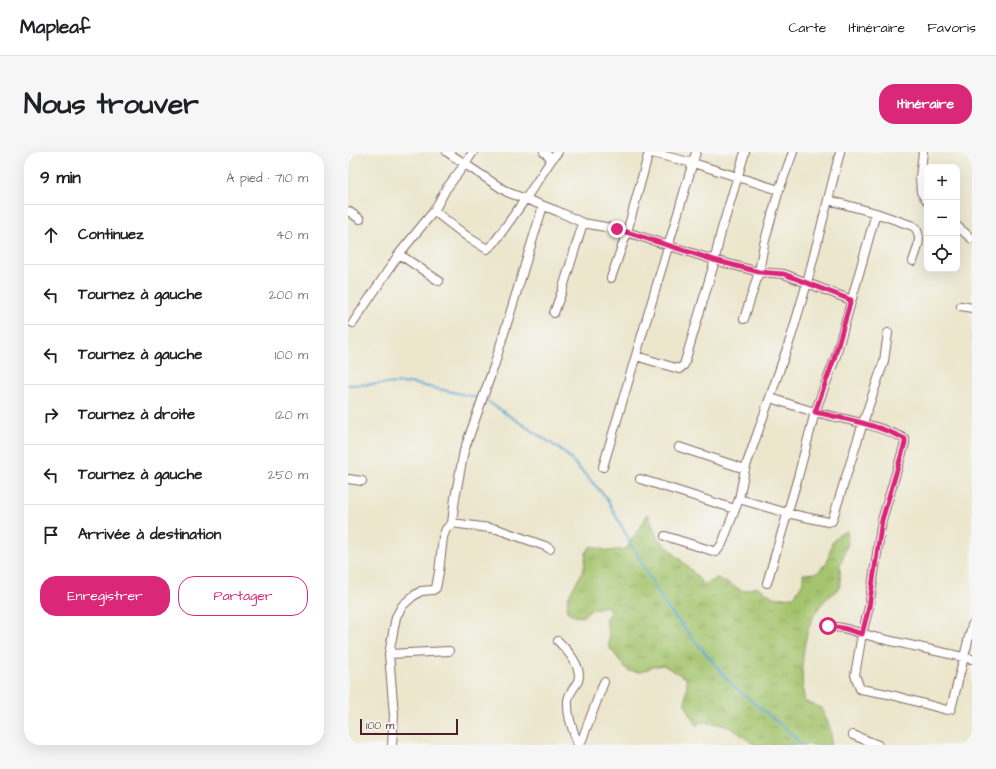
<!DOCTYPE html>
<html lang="fr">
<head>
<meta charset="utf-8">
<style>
  :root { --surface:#fff; --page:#f6f6f6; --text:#202124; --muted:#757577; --line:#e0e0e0; --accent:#db2777 }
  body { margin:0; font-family:"Architects Daughter",sans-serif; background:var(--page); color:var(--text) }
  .controls { position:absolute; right:12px; top:12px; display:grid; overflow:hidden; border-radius:8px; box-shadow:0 4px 16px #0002 }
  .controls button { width:36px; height:36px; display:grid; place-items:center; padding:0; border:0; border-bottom:1px solid var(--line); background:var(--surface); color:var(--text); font:20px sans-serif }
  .scale { position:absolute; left:12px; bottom:10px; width:98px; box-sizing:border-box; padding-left:4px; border:2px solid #4a1f2b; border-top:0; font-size:11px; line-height:14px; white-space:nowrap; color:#4a1f2b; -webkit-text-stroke:3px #f6f6f2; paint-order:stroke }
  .stop { position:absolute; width:12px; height:12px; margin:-9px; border:3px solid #db2777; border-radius:50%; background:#fff }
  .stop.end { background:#db2777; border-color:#fff; box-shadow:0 1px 4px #0008 }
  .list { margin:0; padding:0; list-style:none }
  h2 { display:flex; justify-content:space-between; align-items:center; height:52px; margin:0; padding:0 16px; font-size:17px }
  h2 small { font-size:13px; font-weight:400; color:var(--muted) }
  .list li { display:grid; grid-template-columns:26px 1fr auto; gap:12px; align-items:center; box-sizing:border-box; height:60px; padding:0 16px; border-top:1px solid var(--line) }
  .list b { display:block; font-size:15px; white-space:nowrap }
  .list em { font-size:13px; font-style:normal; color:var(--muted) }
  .actions { display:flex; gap:8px; padding:12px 16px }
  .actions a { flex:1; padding:9px 0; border:1px solid var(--accent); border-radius:16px; text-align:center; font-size:14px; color:var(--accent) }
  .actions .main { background:var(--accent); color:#fff }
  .icon { flex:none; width:22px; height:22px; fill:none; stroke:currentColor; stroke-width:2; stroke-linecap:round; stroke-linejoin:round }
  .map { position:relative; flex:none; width:624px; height:593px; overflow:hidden; border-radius:16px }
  header { display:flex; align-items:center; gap:24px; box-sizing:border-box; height:56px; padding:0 20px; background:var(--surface); border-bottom:1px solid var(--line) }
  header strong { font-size:19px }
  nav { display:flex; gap:22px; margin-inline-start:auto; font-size:14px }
  .intro { display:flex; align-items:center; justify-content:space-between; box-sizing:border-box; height:96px; padding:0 24px }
  h1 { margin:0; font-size:28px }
  .button { padding:10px 18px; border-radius:16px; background:var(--accent); color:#fff; font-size:14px; font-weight:700 }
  main { display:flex; gap:24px; padding:0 24px }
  aside { flex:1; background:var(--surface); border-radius:16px; box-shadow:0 4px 16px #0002 }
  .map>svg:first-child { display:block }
  .grass { fill:url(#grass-tufts); stroke:#77724c }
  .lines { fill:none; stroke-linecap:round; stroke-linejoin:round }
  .stream { stroke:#5ea6d5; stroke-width:2 }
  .minor-casing { stroke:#826563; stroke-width:10 }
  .minor { stroke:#fff; stroke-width:8 }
  .route { stroke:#db2777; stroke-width:5 }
</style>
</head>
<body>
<header>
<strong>Mapleaf</strong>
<nav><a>Carte</a><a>Itinéraire</a><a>Favoris</a></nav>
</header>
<div class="intro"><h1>Nous trouver</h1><a class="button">Itinéraire</a></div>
<main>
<aside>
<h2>9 min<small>À pied · 710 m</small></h2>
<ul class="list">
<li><svg class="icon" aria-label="ahead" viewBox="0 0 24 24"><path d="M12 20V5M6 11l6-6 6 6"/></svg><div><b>Continuez</b></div><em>40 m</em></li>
<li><svg class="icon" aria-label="left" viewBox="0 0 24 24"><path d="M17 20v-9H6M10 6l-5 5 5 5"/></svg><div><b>Tournez à gauche</b></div><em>200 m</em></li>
<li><svg class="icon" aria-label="left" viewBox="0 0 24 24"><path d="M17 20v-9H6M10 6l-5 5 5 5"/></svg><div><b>Tournez à gauche</b></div><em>100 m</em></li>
<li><svg class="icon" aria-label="right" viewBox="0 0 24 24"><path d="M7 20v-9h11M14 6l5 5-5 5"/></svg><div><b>Tournez à droite</b></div><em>120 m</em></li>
<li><svg class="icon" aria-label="left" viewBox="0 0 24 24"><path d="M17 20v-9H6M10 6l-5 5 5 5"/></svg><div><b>Tournez à gauche</b></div><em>250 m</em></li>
<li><svg class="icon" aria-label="arrive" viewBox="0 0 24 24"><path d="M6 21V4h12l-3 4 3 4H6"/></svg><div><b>Arrivée à destination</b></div></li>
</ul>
<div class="actions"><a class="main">Enregistrer</a><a>Partager</a></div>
</aside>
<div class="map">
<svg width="624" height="593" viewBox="0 0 624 593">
  <defs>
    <pattern id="grass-tufts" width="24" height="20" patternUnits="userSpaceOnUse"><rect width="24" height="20" fill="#a4c46d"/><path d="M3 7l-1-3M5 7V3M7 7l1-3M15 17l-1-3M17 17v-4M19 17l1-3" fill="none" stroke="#889f5a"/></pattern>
  </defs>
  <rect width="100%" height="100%" fill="#f6f6f2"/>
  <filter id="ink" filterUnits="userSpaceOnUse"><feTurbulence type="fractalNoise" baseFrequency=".025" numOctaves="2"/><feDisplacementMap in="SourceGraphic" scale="8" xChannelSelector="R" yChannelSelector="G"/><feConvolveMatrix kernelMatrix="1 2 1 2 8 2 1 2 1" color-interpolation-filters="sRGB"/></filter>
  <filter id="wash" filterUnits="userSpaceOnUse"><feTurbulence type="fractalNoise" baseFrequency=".012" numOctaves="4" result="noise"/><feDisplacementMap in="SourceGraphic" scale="16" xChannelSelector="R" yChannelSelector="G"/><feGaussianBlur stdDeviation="0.9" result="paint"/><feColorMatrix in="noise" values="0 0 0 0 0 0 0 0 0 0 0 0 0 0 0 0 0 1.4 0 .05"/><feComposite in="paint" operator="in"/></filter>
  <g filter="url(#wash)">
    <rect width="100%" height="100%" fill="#ebe6cc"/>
    <path class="grass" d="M300 362 309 385 346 421 356 433 369 426 395 439 409 435 427 446 446 445 455 430V422L469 421 479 410 484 391 490 383 499 379 500 391 492 413V435C486 441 477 447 472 454 454 476 451 523 457 550L474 556 483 579V593H409C400 590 396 584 388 579 378 572 364 571 352 570L349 574 337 552 339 533 338 526 315 513 305 515 293 520 280 519C273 511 268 503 261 495V479L257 467 264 459 257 454 240 459 235 465 226 464 219 459 220 445 236 417 238 401 243 394 260 399 278 397Z"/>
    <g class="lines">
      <path class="stream" d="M0 233 62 231 132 246
        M136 247 216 300 257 344 317 453 385 534 443 581 453 593"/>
    </g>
  </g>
  <g filter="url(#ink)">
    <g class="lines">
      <g class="minor-casing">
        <path id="minor" d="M99 0 159 40 209 59 235 71 269 77 366 108 411 120 436 122 503 148
          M196 0 204 7
          M300 0 345 11 431 38
          M575 0 572 25 573 40 579 49
          M480 48 528 61 565 74C576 82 569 98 565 109
          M0 59 12 67
          M86 59 121 86 139 97 146 91 178 46 204 7 210 0
          M609 74 624 87
          M51 102 91 129
          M263 126 279 80 301 0
          M613 154 624 156
          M206 161 214 139 235 71
          M396 167 411 120 416 92 431 38 445 0
          M5 171 51 102 86 59 98 37 117 12 125 0
          M288 204 331 217 336 213 365 115 373 80 397 0
          M423 246C438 251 452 256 467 260 498 268 529 272 557 287V291L534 368 521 455 514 482 507 523 512 537 540 542 599 558 603 557 624 473
          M331 295 397 317
          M255 315 348 0
          M0 327 14 329
          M292 327 387 357
          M391 347 439 361 480 370 484 369 515 271 536 209 540 181
          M104 371 149 377 197 394 202 397
          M317 384 365 399 368 400 374 392 391 347 397 317 443 185 459 131 492 0
          M419 431 450 325 467 260 487 207 528 61
          M480 474 495 476 530 486 624 507
          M210 489C219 498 235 515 230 529 227 535 221 541 220 548 219 566 225 577 230 593
          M41 502 101 499
          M505 583 530 593
          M44 593 46 563 41 502 48 465 54 454 64 445 73 439 85 438 88 436 91 420 95 385 98 377 104 371 107 346 116 299 146 214 195 54
          M232 593 256 530"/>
      </g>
      <use href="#minor" class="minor"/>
    </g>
  </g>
  <g class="lines" filter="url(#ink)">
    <path class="route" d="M269 77 366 108 411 120 436 122 503 148 486 207 467 260C497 267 529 272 557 287V291L534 368 521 455 514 482 495 476 480 474"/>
  </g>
</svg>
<div class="controls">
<button>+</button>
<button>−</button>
<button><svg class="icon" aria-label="locate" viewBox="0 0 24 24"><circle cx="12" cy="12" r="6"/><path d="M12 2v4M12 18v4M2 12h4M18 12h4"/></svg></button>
</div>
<div class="scale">100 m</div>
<div class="stop" style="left:480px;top:474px"></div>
<div class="stop end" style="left:269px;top:77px"></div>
</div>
</main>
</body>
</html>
